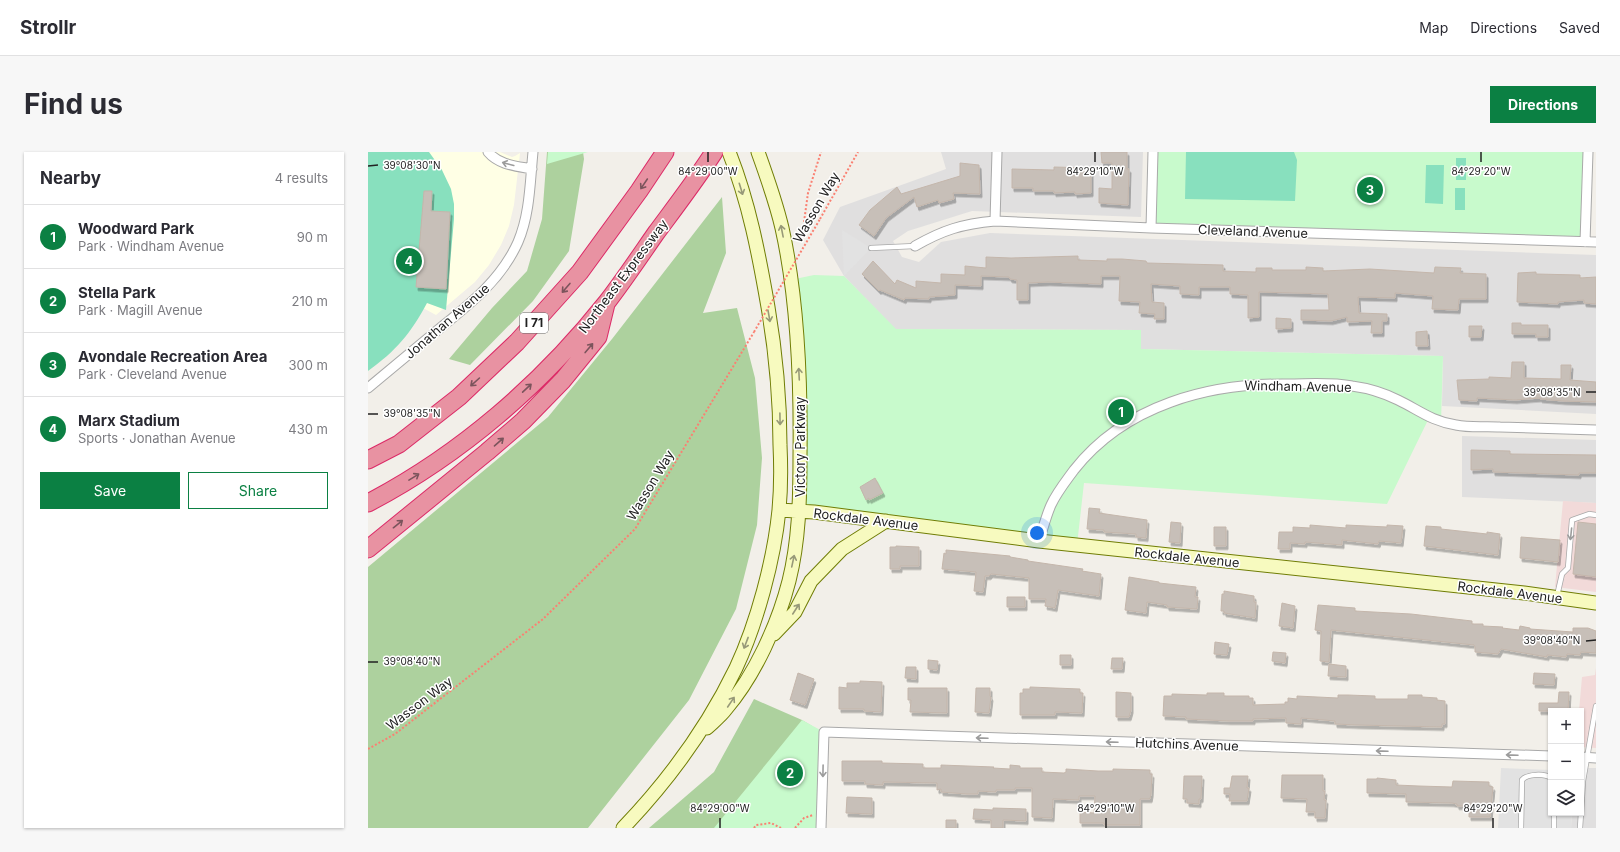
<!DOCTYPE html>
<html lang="en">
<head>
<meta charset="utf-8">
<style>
  :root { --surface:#fff; --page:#f7f7f7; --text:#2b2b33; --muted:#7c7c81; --line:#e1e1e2; --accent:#0b8043 }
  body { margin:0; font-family:Inter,sans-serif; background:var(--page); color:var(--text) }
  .controls { position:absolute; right:12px; bottom:12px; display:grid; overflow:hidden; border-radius:0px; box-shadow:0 1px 3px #0004 }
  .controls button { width:36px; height:36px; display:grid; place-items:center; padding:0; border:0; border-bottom:1px solid var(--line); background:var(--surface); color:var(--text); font:20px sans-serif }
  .you { position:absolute; left:669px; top:381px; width:14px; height:14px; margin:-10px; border:3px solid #fff; border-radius:50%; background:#1a73e8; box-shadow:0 0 0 6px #1a73e833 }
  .badge { display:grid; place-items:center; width:26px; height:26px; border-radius:50%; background:var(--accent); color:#fff; font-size:13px; font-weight:700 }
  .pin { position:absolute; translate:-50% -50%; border:2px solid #fff; box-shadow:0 1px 4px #0006 }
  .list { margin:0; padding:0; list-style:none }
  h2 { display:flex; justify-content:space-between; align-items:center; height:52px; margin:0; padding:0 16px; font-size:17px }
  h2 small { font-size:13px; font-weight:400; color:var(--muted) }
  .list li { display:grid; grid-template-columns:26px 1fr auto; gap:12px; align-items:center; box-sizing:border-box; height:64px; padding:0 16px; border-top:1px solid var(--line) }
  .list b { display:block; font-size:15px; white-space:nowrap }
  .list p { margin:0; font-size:13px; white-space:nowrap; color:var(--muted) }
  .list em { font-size:13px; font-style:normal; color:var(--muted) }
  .actions { display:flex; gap:8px; padding:12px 16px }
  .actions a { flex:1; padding:9px 0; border:1px solid var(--accent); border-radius:0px; text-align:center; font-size:14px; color:var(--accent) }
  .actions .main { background:var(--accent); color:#fff }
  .icon { flex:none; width:22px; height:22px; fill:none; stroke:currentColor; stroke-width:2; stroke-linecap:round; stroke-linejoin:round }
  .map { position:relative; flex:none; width:1228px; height:676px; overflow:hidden; border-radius:0px }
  header { display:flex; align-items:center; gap:24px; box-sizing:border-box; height:56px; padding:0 20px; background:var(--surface); border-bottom:1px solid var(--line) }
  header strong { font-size:19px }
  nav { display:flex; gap:22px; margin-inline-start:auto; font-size:14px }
  .intro { display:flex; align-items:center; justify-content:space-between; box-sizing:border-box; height:96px; padding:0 24px }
  h1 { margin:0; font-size:28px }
  .button { padding:10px 18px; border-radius:0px; background:var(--accent); color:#fff; font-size:14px; font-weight:700 }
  main { display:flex; gap:24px; padding:0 24px }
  aside { flex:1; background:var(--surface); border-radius:0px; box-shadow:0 1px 3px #0004 }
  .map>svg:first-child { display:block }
  .residential { fill:#e0dfdf }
  .commercial { fill:#f2dad9 }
  .education { fill:#ffffe5 }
  .forest { fill:#add19e }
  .park { fill:#c8facc }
  .pitch { fill:#88e0be }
  .parking { fill:#e2e2e2 }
  .building { fill:#c7bfb8; stroke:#c4b6ab; filter:url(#shadow) }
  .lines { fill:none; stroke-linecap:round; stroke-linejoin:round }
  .lane-casing { stroke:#a9a9a9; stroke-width:6 }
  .street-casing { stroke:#a9a9a9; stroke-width:11 }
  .secondary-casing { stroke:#707d05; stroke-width:15 }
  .highway-casing { stroke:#dc2a67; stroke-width:19 }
  .path { stroke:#fa8072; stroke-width:2; stroke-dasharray:2 2; stroke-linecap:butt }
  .lane { stroke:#fff; stroke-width:4.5 }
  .street { stroke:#fff; stroke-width:9 }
  .secondary { stroke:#f7fabf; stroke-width:13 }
  .highway { stroke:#e892a2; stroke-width:17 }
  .path-bridge { stroke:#fa8072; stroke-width:2; stroke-dasharray:2 2; stroke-linecap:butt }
  .oneway { stroke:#9c9c9c }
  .oneway2 { stroke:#7b545c }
  .oneway3 { stroke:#979978 }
  .ticks { fill:none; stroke:#222; stroke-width:1.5 }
  .labels { text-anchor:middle; stroke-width:3; stroke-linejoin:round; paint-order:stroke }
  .shield { fill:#fff; stroke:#646464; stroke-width:1 }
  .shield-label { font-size:12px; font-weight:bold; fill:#222 }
  .street-label { font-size:13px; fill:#222; stroke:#fff }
  .ticks-label { font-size:10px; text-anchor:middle; fill:#222; stroke:#fff; stroke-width:3; stroke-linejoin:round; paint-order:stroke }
</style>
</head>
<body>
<header>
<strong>Strollr</strong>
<nav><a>Map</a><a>Directions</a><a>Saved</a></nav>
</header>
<div class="intro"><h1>Find us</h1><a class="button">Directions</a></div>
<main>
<aside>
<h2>Nearby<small>4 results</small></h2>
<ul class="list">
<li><span class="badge">1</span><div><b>Woodward Park</b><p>Park · Windham Avenue</p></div><em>90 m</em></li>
<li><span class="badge">2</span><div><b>Stella Park</b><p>Park · Magill Avenue</p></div><em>210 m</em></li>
<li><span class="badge">3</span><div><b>Avondale Recreation Area</b><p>Park · Cleveland Avenue</p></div><em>300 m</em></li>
<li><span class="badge">4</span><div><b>Marx Stadium</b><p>Sports · Jonathan Avenue</p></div><em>430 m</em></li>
</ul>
<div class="actions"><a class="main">Save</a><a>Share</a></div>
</aside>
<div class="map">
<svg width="1228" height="676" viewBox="0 0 1228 676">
  <defs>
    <filter id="shadow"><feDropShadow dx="2" dy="3.5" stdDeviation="0" flood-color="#0004"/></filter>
  </defs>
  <rect width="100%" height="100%" fill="#f2efe9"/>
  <path class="residential" d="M573 0H775L773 65 604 59 540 79 525 89 534 105 551 110 573 90 622 81 1228 103V262L1074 254 1075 204 773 197V178L527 177 476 124 455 88 472 55 578 17Z
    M1094 284 1228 288V351L1094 345Z
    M1213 616H1228V676H1203L1204 661H1213Z"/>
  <path class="commercial" d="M1195 349 1228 351V440L1187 435Z
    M1228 516V596L1213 595V559H1211L1214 525 1227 523Z"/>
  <path class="education" d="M0 0H132L144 5 147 4 152 1 146 53 141 74 133 93 121 113 107 130 68 163 55 156 0 219Z"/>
  <path class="forest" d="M179 0H215L216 7 201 99 165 149 102 213 81 207 124 156 159 119 174 67Z
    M354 45 358 101 335 161 369 156 387 226 394 306 389 373 368 457 321 548 220 676H0V415L180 265 244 187Z
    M386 547 434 568 444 574 375 676H281L346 620Z"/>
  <path class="park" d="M180 0H220L179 12Z
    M785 0H1220L1217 90 783 76Z
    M446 123 476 124 528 177 773 178V197L1075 204 1073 270 1061 266 1019 352 716 331 709 393 431 359 422 128Z
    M434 568 456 580 453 676H346Z"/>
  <path class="pitch" d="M0 0H61L74 18 83 37 86 52V67L78 158 59 151C43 181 28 199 0 219Z
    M818 0H926L929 8 927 49 817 47Z
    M1088 6H1098V28H1088Z
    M1058 13H1076L1075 52 1057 51Z
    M1087 36H1097V58H1087Z"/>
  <path class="parking" d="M474 78 503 96 476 124Z
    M1133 616 1183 618V661H1204L1203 676H1130Z"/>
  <path class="building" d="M733 0H759V17H761L760 53 731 51V36L744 37V11H734Z
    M592 11 611 13 612 42 585 41 586 47 571 51 570 48 549 55 546 45 518 66 506 84 491 73 502 58 529 35 533 42 592 24Z
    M686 15 723 16V41L707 42V40L686 41V39H665V36H644V17L686 18Z
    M56 39H64L63 59 82 60 78 137 48 135Z
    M710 104V108L739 109V107H754L778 109 779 111 855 113V119L888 120V116H904V118H938V115L955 116V119L1002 117 1066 121 1067 115 1093 116 1092 121 1118 122V147H1091L1090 158 1064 157 1065 144 1027 141V146L990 145 991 161 1019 162V169H1014V181H1003L1004 169 979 170V165L963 169 933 168V158H961L960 142 891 140V165L880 166V143L862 142V135H831V143L812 142V134L783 132 784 150 796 151V167H786L787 162 771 161 772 150 751 149 752 124H733V132L680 130 660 131V148H649V128L642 127 641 125 613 124V134L587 133V143L561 145V147L537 146 536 148 512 138 511 139 494 122 505 109 527 132 529 128 548 136V129L573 131V122L597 123V114L618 116V105L643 106Z
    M1168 120V122L1212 123V126L1228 125V152L1216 151V148L1190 150V152L1149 150 1150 121Z
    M908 166 923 167V176L908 177Z
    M1144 171H1153V173H1180V185H1168V182H1144Z
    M1101 174H1114L1113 185H1101Z
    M1059 179 1060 194H1048V180Z
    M1144 210H1156V226L1193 227V213H1203L1202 228 1228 230V250L1195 249 1172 247V246L1147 248 1109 246V249L1091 248 1089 228 1121 227V225L1143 226Z
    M1103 298 1142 299V302L1228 303V321H1211V323L1125 320V317L1103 318Z
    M507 326 515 341 501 348V346L498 348 492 335Z
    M721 356 732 357 731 361 779 368 778 386 768 385V382L736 380V378L719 377Z
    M803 370 813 371 812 391 801 390Z
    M1210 370 1228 372V425L1205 422Z
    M942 373 978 376V373L1019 375V373L1035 374 1033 391 1011 389 1010 392 974 388V393L937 390V392L922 391V397H910L911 380H925V375L942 376Z
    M1058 374 1073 375V377L1119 382V380L1132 382 1130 403 1056 394Z
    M846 375H858V394H846Z
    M1153 385 1192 388 1190 410 1152 406Z
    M528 394 551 395V414H532V417H522V395H528Z
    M578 398 642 404V405L660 408V409L715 417 714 419 733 422 731 444 690 438 687 456 677 454 678 447H661V426L623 422 621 424H617L615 440 606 439 608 420 574 417 576 401 578 402Z
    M761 425 791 430V431L828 435 827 445H830L829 457 799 455V453L779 450 778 461 757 458Z
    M856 439 886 444V450H888L887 466 856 461V459H853L854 442H856Z
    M639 445H657V455H639Z
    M914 451 927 454 925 476 911 474Z
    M950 453 987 456V459L1043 462 1104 469V472H1115V474L1135 475 1134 476 1151 478 1152 474 1162 476V477L1205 480V476H1220L1228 479V501L1213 500 1212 503 1199 502 1198 505 1179 503V505L1133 497 1130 502 1107 500V495L1106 493 963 478 961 510 952 509 953 479 947 478Z
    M847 490 861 492 859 503 846 502Z
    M905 500 918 501 917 511 904 509Z
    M692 503H703V513H692Z
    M744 506H755L754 517H743Z
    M560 508 570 509 569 518 560 517Z
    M961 512 978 514V525L960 524Z
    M538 515H548V527L537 526Z
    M430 521 446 527 437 553 422 548Z
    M1166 521 1187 522 1186 533 1165 532Z
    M492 529 514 530 513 560 496 559V557H471V535L479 536V531H492Z
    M662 535 712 537V541H715L714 561 687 560V563H652V541H655V537H662Z
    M540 536H579V561L542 560 543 548H540Z
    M608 536H622V544L623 545 621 561 607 560Z
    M748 540 763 541V558L761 565H748Z
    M1191 540H1201L1200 559H1171V551H1190Z
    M839 541H856V544H881V546H885V553L917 552V550H920V546L929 547V544L970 546V543H980L1007 544V547H1040V543H1054V545L1069 546V548L1077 549V572H1074V575L989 573 967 572V569L933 566V572L918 571V566L885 567V569H861L818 567V565L795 564 796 544H804V542L839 543Z
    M474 609H514V611L555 612V616H573V613L626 615 625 616 642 617V613L652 614V616H674V620L696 621 698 620V617L730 619H745V617L782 618V622H784L783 642 782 647H772V673H736V671H712V660L726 661 727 644H711V648L685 647 684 666 664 665V636H647V638H628V640L610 639V642H599L573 640V637L569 638V631L515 630V633L497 632V629H474Z
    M914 623H955V639H957L956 648H958L957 666H947V660H938L939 647 913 646Z
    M816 624H834L833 647H831V652L819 651V647H815Z
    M864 624H880L879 636H881L879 649H861L862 642H856V636H862Z
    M1009 626 1028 628V633L1051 634 1084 635 1085 629 1121 630V634L1125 635 1122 665H1101V654H1089V652L1084 651 1038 650V642L999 641V627H1009Z
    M479 645 504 646V662L478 661Z
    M625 656 658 657V669L635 668V676H623V668L605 667 606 657 625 658Z
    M578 668H588V676H578Z"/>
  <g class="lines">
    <g class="lane-casing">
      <path id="lane" d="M503 96 547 94
        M1189 444 1194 422 1200 416 1204 368 1221 362 1228 363
        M1213 661 1215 629 1228 554
        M1153 676 1154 628C1159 622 1176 621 1183 626
        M1186 676V661
        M1212 676 1213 661"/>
    </g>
    <g class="street-casing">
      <path id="street" d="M120 0C131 13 148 14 164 17
        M627 69 629 0
        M783 76 785 0
        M1217 90 1220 0
        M547 94C575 78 594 72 627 69L783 76 1228 90
        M0 236C24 216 47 197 71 177 102 152 133 128 150 90 162 62 162 30 165 0
        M671 389C675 377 678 364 683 353 689 340 698 329 706 318 757 253 841 231 920 232 941 232 963 230 984 234 999 236 1016 241 1030 248 1051 258 1063 269 1088 273 1102 276 1118 274 1132 275 1164 276 1196 277 1228 278
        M1213 605 1228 606
        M453 676 456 580 1183 604"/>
    </g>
    <g class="secondary-casing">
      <path id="secondary" d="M411 358 446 360 671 389 1156 441 1228 451
        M406 482 427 460 443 429 474 397 518 369
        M339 576C345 570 353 564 358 557 387 523 410 472 421 429 431 389 432 347 432 305 433 231 430 148 414 76 408 50 399 25 390 0
        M255 676C300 629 340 574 368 516 389 471 406 408 411 358 413 337 413 314 412 293 412 245 408 202 400 155 391 103 381 50 361 0"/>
    </g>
    <g class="highway-casing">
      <path id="highway" d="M0 308 31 292 91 245 149 190 212 120 271 39 297 0
        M0 351C92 303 174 232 239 150 256 128 272 104 288 81 308 54 328 28 346 0
        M0 397 119 300 155 269 195 228 230 185 238 152"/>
    </g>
    <path class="path" d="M452 67 490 0
      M436 70 440 41 453 0
      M0 597 27 582 175 467 267 377 386 180
      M386 676 388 673 403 671 413 676
      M427 676 436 666 445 663"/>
    <use href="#lane" class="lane"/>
    <use href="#street" class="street"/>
    <use href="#secondary" class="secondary"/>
    <use href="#highway" class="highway"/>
    <path class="path-bridge" d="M386 180 452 67"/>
  </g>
  <defs><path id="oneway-shaft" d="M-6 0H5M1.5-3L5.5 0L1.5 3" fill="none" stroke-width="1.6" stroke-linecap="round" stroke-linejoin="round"/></defs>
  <g class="oneway">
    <use href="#oneway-shaft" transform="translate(140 12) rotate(-165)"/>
    <use href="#oneway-shaft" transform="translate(1203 382) rotate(96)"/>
    <use href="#oneway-shaft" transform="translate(614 586) rotate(-178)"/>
    <use href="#oneway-shaft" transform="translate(744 590) rotate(-178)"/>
    <use href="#oneway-shaft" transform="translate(1014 599) rotate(-178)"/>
    <use href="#oneway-shaft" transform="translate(1144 603) rotate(-178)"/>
    <use href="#oneway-shaft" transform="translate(455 619) rotate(91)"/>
  </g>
  <g class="oneway2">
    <use href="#oneway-shaft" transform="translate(276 32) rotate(124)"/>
    <use href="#oneway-shaft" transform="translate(198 136) rotate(131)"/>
    <use href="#oneway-shaft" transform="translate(221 196) rotate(-50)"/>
    <use href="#oneway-shaft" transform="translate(107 230) rotate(138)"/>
    <use href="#oneway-shaft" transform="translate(159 236) rotate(-43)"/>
    <use href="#oneway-shaft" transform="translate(131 290) rotate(-41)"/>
    <use href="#oneway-shaft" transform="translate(46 325) rotate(-32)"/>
    <use href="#oneway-shaft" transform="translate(30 372) rotate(-39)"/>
  </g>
  <g class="oneway3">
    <use href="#oneway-shaft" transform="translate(373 37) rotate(73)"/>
    <use href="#oneway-shaft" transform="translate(414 79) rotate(-101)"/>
    <use href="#oneway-shaft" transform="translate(401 164) rotate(80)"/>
    <use href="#oneway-shaft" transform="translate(431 222) rotate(-93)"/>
    <use href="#oneway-shaft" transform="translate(412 267) rotate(89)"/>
    <use href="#oneway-shaft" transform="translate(425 409) rotate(-78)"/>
    <use href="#oneway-shaft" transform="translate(428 457) rotate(-57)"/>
    <use href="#oneway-shaft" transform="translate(378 491) rotate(111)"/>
    <use href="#oneway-shaft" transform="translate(363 550) rotate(-56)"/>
  </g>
  <path class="ticks" d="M340 0V10M727 0V10M1113 0V10M0 14 10 13M1218 240H1228M0 262H10M1218 489 1228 488M0 510H10M352 666V676M738 666V676M1125 666V676"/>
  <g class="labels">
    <rect class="shield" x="152" y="161" width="28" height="20" rx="3"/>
    <g class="shield-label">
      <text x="166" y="175">I 71</text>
    </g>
    <g class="street-label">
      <text transform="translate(448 55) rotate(-60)" y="5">Wasson Way</text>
      <text transform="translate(885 79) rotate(2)" y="5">Cleveland Avenue</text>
      <text transform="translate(255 124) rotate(-53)" y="5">Northeast Expressway</text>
      <text transform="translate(79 169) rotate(-41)" y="5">Jonathan Avenue</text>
      <text transform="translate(930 234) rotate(1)" y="5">Windham Avenue</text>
      <text transform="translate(432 295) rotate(-90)" y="5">Victory Parkway</text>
      <text transform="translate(282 333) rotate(-59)" y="5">Wasson Way</text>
      <text transform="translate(498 367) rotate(7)" y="5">Rockdale Avenue</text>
      <text transform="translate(819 405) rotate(6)" y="5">Rockdale Avenue</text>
      <text transform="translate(1142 440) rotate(7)" y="5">Rockdale Avenue</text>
      <text transform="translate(51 551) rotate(-37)" y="5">Wasson Way</text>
      <text transform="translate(819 592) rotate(2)" y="5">Hutchins Avenue</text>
    </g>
  </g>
  <g class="ticks-label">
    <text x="44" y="17">39°08'30"N</text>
    <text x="340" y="23">84°29'00"W</text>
    <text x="727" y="23">84°29'10"W</text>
    <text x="1113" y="23">84°29'20"W</text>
    <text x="1184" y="244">39°08'35"N</text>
    <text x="44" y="265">39°08'35"N</text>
    <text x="1184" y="492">39°08'40"N</text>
    <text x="44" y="513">39°08'40"N</text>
    <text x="352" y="660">84°29'00"W</text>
    <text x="738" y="660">84°29'10"W</text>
    <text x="1125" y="660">84°29'20"W</text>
  </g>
</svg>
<div class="controls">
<button>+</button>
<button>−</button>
<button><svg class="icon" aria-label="layers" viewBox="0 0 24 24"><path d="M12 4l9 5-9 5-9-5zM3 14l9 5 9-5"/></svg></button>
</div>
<div class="you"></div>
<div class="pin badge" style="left:753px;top:260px">1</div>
<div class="pin badge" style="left:422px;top:621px">2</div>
<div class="pin badge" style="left:1002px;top:38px">3</div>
<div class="pin badge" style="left:41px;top:109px">4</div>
</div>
</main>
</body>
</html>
